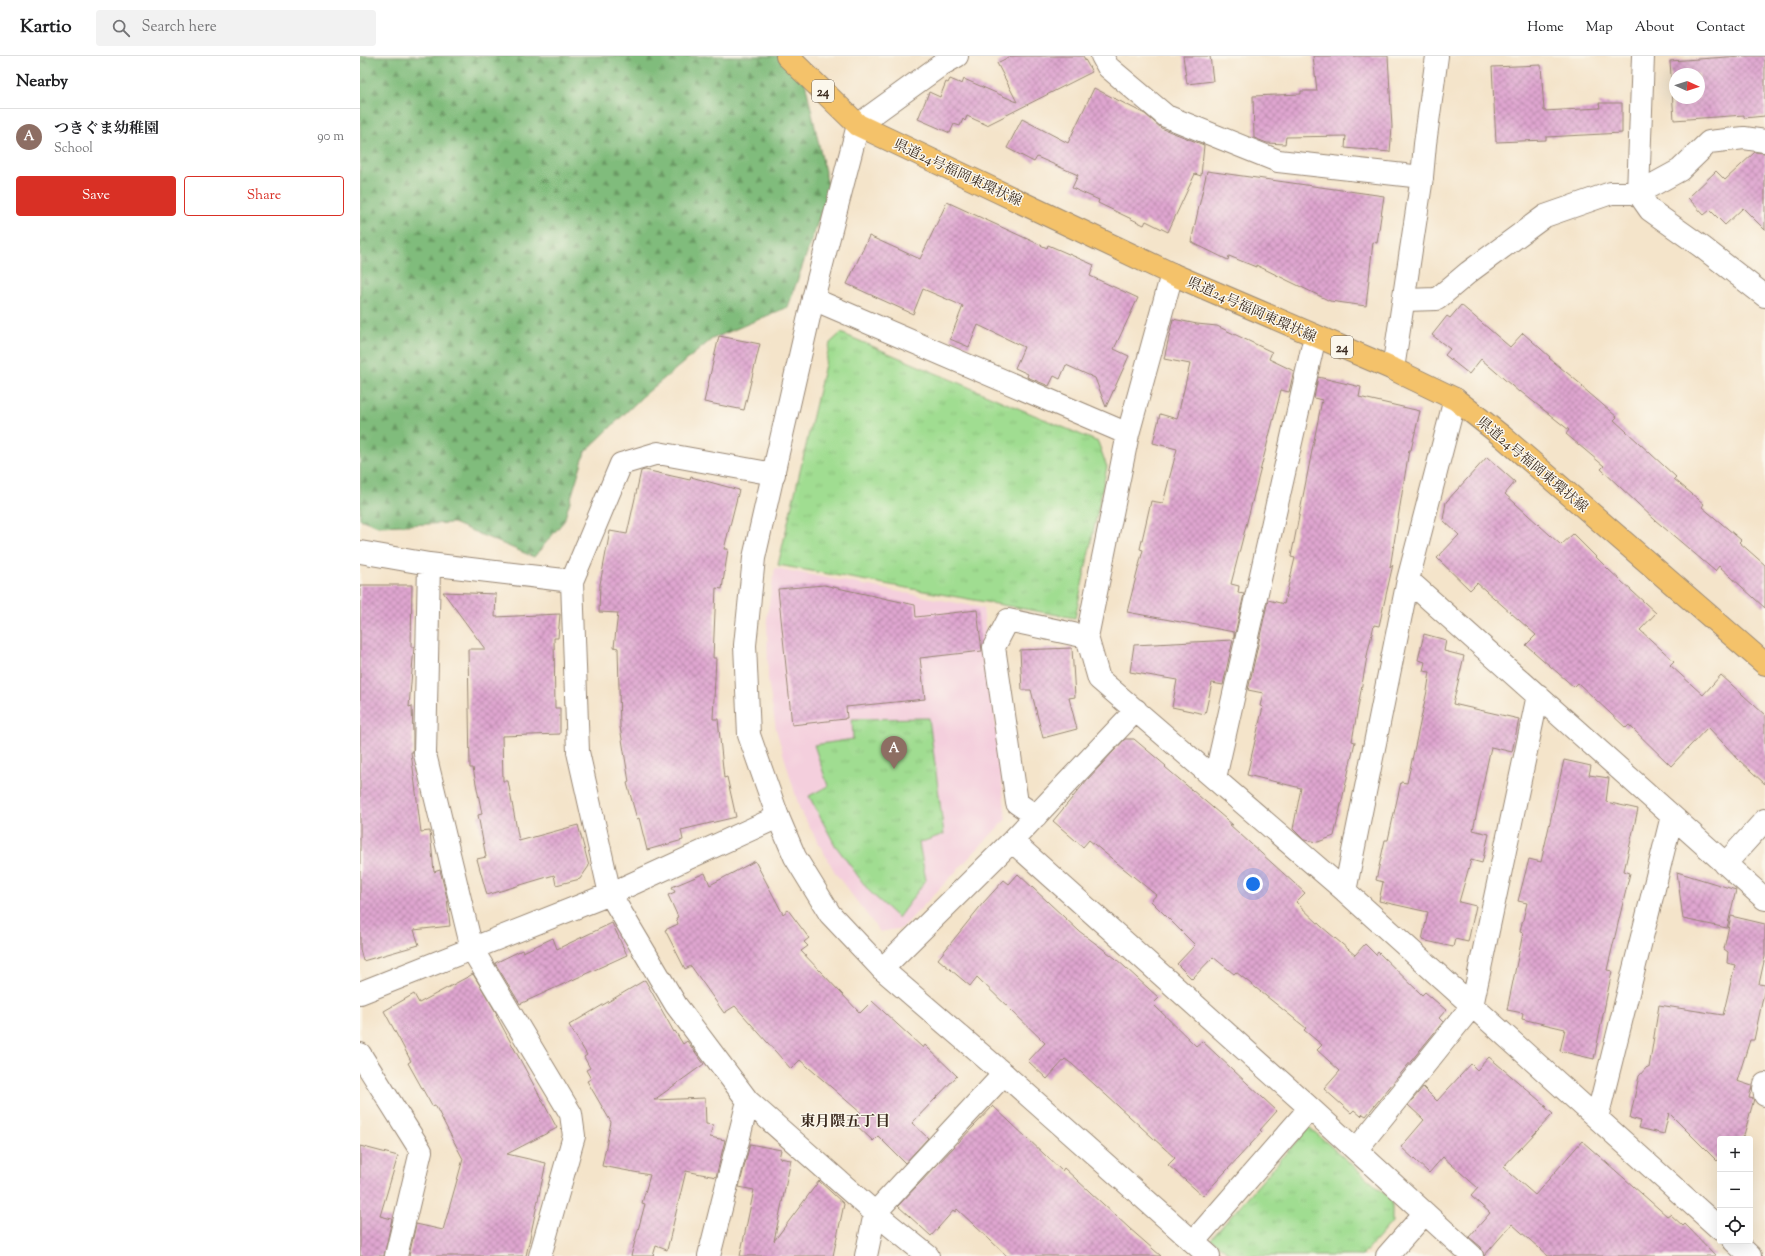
<!DOCTYPE html>
<html lang="en">
<head>
<meta charset="utf-8">
<style>
  :root { --surface:#fff; --page:#f2f2f2; --text:#202124; --muted:#757577; --line:#e0e0e0; --accent:#d93025 }
  body { margin:0; font-family:"Sorts Mill Goudy","Noto Serif JP",serif; background:var(--page); color:var(--text) }
  .controls { position:absolute; right:12px; bottom:12px; display:grid; overflow:hidden; border-radius:4px; box-shadow:0 4px 16px #0002 }
  .controls button { width:36px; height:36px; display:grid; place-items:center; padding:0; border:0; border-bottom:1px solid var(--line); background:var(--surface); color:var(--text); font:20px sans-serif }
  .compass { position:absolute; left:1309px; top:12px; width:36px; height:36px; border-radius:50%; background:var(--surface); box-shadow:0 4px 16px #0002; rotate:93deg }
  .you { position:absolute; left:893px; top:828px; width:14px; height:14px; margin:-10px; border:3px solid #fff; border-radius:50%; background:#1a73e8; box-shadow:0 0 0 6px #1a73e833 }
  .badge { display:grid; place-items:center; width:26px; height:26px; border-radius:50%; background:var(--accent); color:#fff; font-size:13px; font-weight:700 }
  .pin { position:absolute; translate:-50% -33px; filter:drop-shadow(0 1px 2px #0008) }
  .pin::after { content:''; position:absolute; top:21px; width:14px; height:12px; background:inherit; clip-path:polygon(0 0,100% 0,50% 100%) }
  .list { margin:0; padding:0; list-style:none }
  h2 { display:flex; justify-content:space-between; align-items:center; height:52px; margin:0; padding:0 16px; font-size:17px }
  h2 small { font-size:13px; font-weight:400; color:var(--muted) }
  .list li { display:grid; grid-template-columns:26px 1fr auto; gap:12px; align-items:center; box-sizing:border-box; height:56px; padding:0 16px; border-top:1px solid var(--line) }
  .list b { display:block; font-size:15px; white-space:nowrap }
  .list p { margin:0; font-size:13px; white-space:nowrap; color:var(--muted) }
  .list em { font-size:13px; font-style:normal; color:var(--muted) }
  .actions { display:flex; gap:8px; padding:12px 16px }
  .actions a { flex:1; padding:9px 0; border:1px solid var(--accent); border-radius:4px; text-align:center; font-size:14px; color:var(--accent) }
  .actions .main { background:var(--accent); color:#fff }
  .icon { flex:none; width:22px; height:22px; fill:none; stroke:currentColor; stroke-width:2; stroke-linecap:round; stroke-linejoin:round }
  .map { position:relative; flex:none; width:1405px; height:1200px; overflow:hidden }
  header { display:flex; align-items:center; gap:24px; box-sizing:border-box; height:56px; padding:0 20px; background:var(--surface); border-bottom:1px solid var(--line) }
  header strong { font-size:19px }
  nav { display:flex; gap:22px; margin-inline-start:auto; font-size:14px }
  .search { width:280px; height:36px; background:var(--page); display:flex; align-items:center; gap:10px; box-sizing:border-box; padding:0 14px; border-radius:4px; color:var(--muted); font-size:15px }
  main { display:flex }
  aside { flex:1; background:var(--surface) }
  .map>svg:first-child { display:block }
  .built { fill:#f4cfdd }
  .forest { fill:url(#forest-firs); stroke:#5e734c }
  .park { fill:url(#park-tufts); stroke:#6e8458 }
  .building { fill:url(#building-cross-hatch); fill-rule:evenodd }
  .lines { fill:none; stroke-linecap:round; stroke-linejoin:round }
  .minor-casing { stroke:#988774; stroke-width:24 }
  .tertiary-casing { stroke:#988774; stroke-width:24 }
  .primary-casing { stroke:#988774; stroke-width:24 }
  .minor { stroke:#fff; stroke-width:22 }
  .tertiary { stroke:#fff; stroke-width:22 }
  .primary { stroke:#f4c26a; stroke-width:22 }
  .labels { text-anchor:middle; stroke-width:3; stroke-linejoin:round; paint-order:stroke }
  .shield { fill:#fbf7ec; stroke:#75685c; stroke-width:1 }
  .shield-label { font-size:13px; font-weight:bold; fill:#3b2a1e }
  .street-label { font-size:14px; fill:#3b2a1e; stroke:#fbf7ec }
  .neighbourhood-label { font-size:15px; font-weight:bold; fill:#3b2a1e; stroke:#fbf7ec }
</style>
</head>
<body>
<header>
<strong>Kartio</strong>
<div class="search"><svg class="icon" aria-label="search" viewBox="0 0 24 24"><circle cx="10" cy="10" r="6"/><path d="M15 15l6 6"/></svg>Search here</div>
<nav><a>Home</a><a>Map</a><a>About</a><a>Contact</a></nav>
</header>
<main>
<aside>
<h2>Nearby<small></small></h2>
<ul class="list">
<li><span class="badge" style="background:#8d6e63">A</span><div><b>つきぐま幼稚園</b><p>School</p></div><em>90 m</em></li>
</ul>
<div class="actions"><a class="main">Save</a><a>Share</a></div>
</aside>
<div class="map">
<svg width="1405" height="1200" viewBox="0 0 1405 1200">
  <defs>
    <pattern id="forest-firs" width="22" height="20" patternUnits="userSpaceOnUse"><rect width="22" height="20" fill="#80bc7b"/><path d="M5 1l3.5 6h-7zM16 11l3.5 6h-7z" fill="#6a9964"/></pattern>
    <pattern id="park-tufts" width="24" height="20" patternUnits="userSpaceOnUse"><rect width="24" height="20" fill="#a0dd91"/><path d="M3 7l-1-3M5 7V3M7 7l1-3M15 17l-1-3M17 17v-4M19 17l1-3" fill="none" stroke="#8bbe7d"/></pattern>
    <pattern id="building-cross-hatch" width="8" height="8" patternUnits="userSpaceOnUse"><rect width="8" height="8" fill="#dfa6d0"/><path d="M0 0l8 8M0 8l8-8" fill="none" stroke="#b687a8"/></pattern>
  </defs>
  <rect width="100%" height="100%" fill="#fbf7ec"/>
  <filter id="ink" filterUnits="userSpaceOnUse"><feTurbulence type="fractalNoise" baseFrequency=".025" numOctaves="2"/><feDisplacementMap in="SourceGraphic" scale="8" xChannelSelector="R" yChannelSelector="G"/><feConvolveMatrix kernelMatrix="1 2 1 2 8 2 1 2 1" color-interpolation-filters="sRGB"/></filter>
  <filter id="wash" filterUnits="userSpaceOnUse"><feTurbulence type="fractalNoise" baseFrequency=".012" numOctaves="4" result="noise"/><feDisplacementMap in="SourceGraphic" scale="16" xChannelSelector="R" yChannelSelector="G"/><feGaussianBlur stdDeviation="0.9" result="paint"/><feColorMatrix in="noise" values="0 0 0 0 0 0 0 0 0 0 0 0 0 0 0 0 0 1.4 0 .05"/><feComposite in="paint" operator="in"/></filter>
  <g filter="url(#wash)">
    <rect width="100%" height="100%" fill="#f4e4ca"/>
    <path class="built" d="M415 512 623 552 646 763 542 872 520 876 476 818 440 754 416 673 408 624 407 559Z"/>
    <path class="forest" d="M0 0H431L441 8 469 134 428 251 352 283 283 340 225 396 204 465 174 501 93 467 18 470 0 463Z"/>
    <path class="park" d="M481 277 738 386 747 411 715 562 418 509 470 287Z
      M569 662 584 778 559 787 566 824 538 862 509 835 475 789 449 740 468 730 454 689 493 683 492 663Z
      M949 1071 1032 1144V1166L1002 1200H873L851 1183Z"/>
    <g id="blocks">
      <path class="building" d="M651 0H723L732 16 627 69 607 60 605 65 603 63 600 70 594 68 590 77 558 63 569 36 580 41 586 26 588 27 590 23 602 28 604 23 657 46 637 7Z
        M823 0H850L853 25 827 28Z
        M953 0H1028L1032 71 1030 96 985 92 986 80 926 81 925 88 907 87 894 82 893 40 941 38V35H957Z
        M1381 0H1405V60L1384 62V59L1314 64 1310 5ZM1315 18H1339V42H1315Z
        M1181 9 1184 55 1240 52 1239 47H1262V77L1186 81V84L1136 86 1132 11Z
        M734 32 785 58 801 72 844 89 841 120 835 118 808 176 786 165 784 169 738 147 739 144 712 132 718 119 677 101 674 106 647 92 662 63 708 87Z
        M1395 96 1405 97V174L1383 152 1365 169 1350 154 1344 159 1328 142 1356 115 1365 124Z
        M847 115 1024 140 1017 187 1013 186 1006 250 970 245 896 209V211L869 200 868 204 831 186Z
        M587 146 687 192 688 189 734 209 730 220 778 242 754 293 769 300 746 351 735 322 706 309 700 323 694 320 689 330 667 321 668 318 655 312 664 291 618 269 609 291 590 283 603 250 563 233 553 258 487 228 509 180 560 203Z
        M1101 249 1150 291 1163 277 1190 301 1189 302 1223 330 1222 331 1257 361 1254 364 1316 421 1314 423 1344 448 1342 451 1381 484 1379 486 1405 509V552L1359 510 1355 515 1295 464 1241 413 1244 410 1206 378 1209 374 1160 335 1159 336 1121 303 1109 318 1085 299 1090 293 1072 279 1087 260 1090 262Z
        M813 263 837 268 857 270 912 296 909 303 934 315 929 336 921 334 871 528 879 530 878 537 884 538 874 582V576L767 556 783 494 780 493 791 445 803 447 817 393 793 387 800 358 817 363 830 308 804 303Z
        M359 280 400 288 384 354 344 346Z
        M958 321 1001 331 999 341 1060 355 1051 394H1049L1030 512 1033 508 1019 570 1014 569 1008 595 992 685 995 686 974 780 958 786 944 784 933 773 941 732 887 719 903 651 900 650 903 637 888 634 908 544 924 548 935 502 931 501 962 344 954 342Z
        M1127 401 1155 426 1145 438 1201 489 1213 478 1249 514 1296 557 1280 574 1314 605 1310 609 1343 639 1361 619 1405 659V728L1379 704 1348 671 1311 710 1269 669 1266 672 1218 627 1214 631 1166 589 1176 579 1117 527 1110 534 1077 502 1099 479 1083 464 1086 446Z
        M285 414 330 424 331 421 379 434 364 493H368L362 533 356 532 353 602H356L353 663H358L364 722 367 721 376 761 321 774 323 784 287 794 279 762 277 763 267 727 269 726 260 671 258 592 254 591 258 557 239 556 240 528 250 475 267 478 281 415Z
        M0 529H52L51 591H54L49 651 52 650 53 679V696H51L61 776 70 775 74 816 80 814 87 842 90 870 54 874 59 889 3 905 0 893Z
        M464 529 555 549 556 561 617 554 622 595 560 602 565 643 486 651 487 662H485V663L432 669 418 533Z
        M83 536 136 538 135 561 200 558 198 582H194L195 652H200V678L142 680 143 725H148L159 785 218 769 229 810 220 823 196 829 194 819 127 839 117 803 126 801 118 759 122 758 113 712H110L108 593H125Z
        M1064 578 1086 584 1084 595 1104 600 1093 648 1159 663 1152 696 1131 691 1113 774 1129 778 1122 807 1111 804 1099 846 1116 850 1108 886 1095 883 1093 891 1062 884 1068 856 1019 845 1023 826 1016 824 1025 784H1028L1041 726 1047 727 1067 635 1070 616 1063 615 1065 606 1058 604Z
        M873 584 863 629 852 627 845 658 812 651 817 624 770 616 774 589Z
        M712 592 715 641 709 642 717 673 683 682 671 634H662L660 594Z
        M765 683H774L806 710 805 711 873 769 869 768 945 837 936 846 962 871 995 899 1005 888 1016 899 1018 896 1062 939 1065 936 1086 954 1079 962 1083 966 1006 1060 1003 1058 1001 1060 994 1054 991 1057 964 1033 980 1015 957 994 962 989 944 974 946 972 876 916 874 918 853 901 832 923 817 908 835 889 791 845 796 839 729 784 723 791 693 765 727 724Z
        M1204 704 1231 710 1229 719 1249 722 1246 746 1278 753 1264 815 1270 817 1247 914 1252 915 1234 1003 1200 995 1205 973 1162 963 1163 957 1147 954 1163 877 1160 876 1167 847 1158 845 1169 803 1181 806Z
        M395 805 423 858 428 854 449 882 444 886 448 890 441 895 500 957 512 945 563 992 565 989 597 1020 552 1067 568 1082 545 1107 518 1080 513 1085 494 1067 502 1058 440 1004 431 1013 375 950 364 957 331 910 325 913 305 874 318 868 316 862 318 861 308 839 315 836 312 831 345 817 350 829Z
        M1317 816 1376 834 1367 872 1323 863Z
        M658 818 719 875 755 902 799 942 793 948 836 990 842 985 917 1055 900 1074 902 1076 843 1140 808 1109 815 1102 712 1008 705 1003 687 1023 668 1005 685 987 617 921 610 930 578 903 623 847 644 824 649 828Z
        M1371 860 1405 868V901L1399 928 1405 929V932L1394 984H1390L1377 1025 1392 1030 1389 1042 1394 1043 1384 1079 1380 1083H1360V1102L1357 1105 1309 1057 1304 1078 1279 1072 1281 1065 1270 1062 1279 1020 1287 1011 1289 1012 1299 949 1363 959 1375 909 1367 907 1368 896 1364 893Z
        M252 867 267 899 160 948 135 907 162 894 163 896 193 882 197 893Z
        M113 918 137 958 136 959 197 1072 147 1098 186 1107 166 1200H49L56 1168 83 1174 103 1103 75 1049 72 1050 48 1007 51 1005 24 955 54 938 59 947Z
        M285 924 314 976 315 975 323 988 327 985 344 1008 294 1044 345 1042 346 1068 353 1069 350 1081 365 1084 356 1121 326 1115 307 1194 296 1190 293 1200H271L285 1148 282 1147 290 1119 242 1110 251 1066 227 1025 231 1023 226 1014 230 1012 224 1001 227 999 209 969Z
        M1129 1001 1187 1051 1184 1050 1193 1058 1143 1111 1175 1139 1222 1085 1307 1160 1310 1158 1323 1170 1325 1168 1356 1200H1188L1152 1168 1124 1200 1121 1191 1109 1181 1130 1157 1111 1140 1118 1132 1083 1101 1069 1117 1041 1091 1064 1064 1048 1049 1063 1031 1077 1045 1111 1008 1117 1014Z
        M633 1050 702 1115 704 1112 769 1172 801 1200H647L597 1153 595 1156 594 1154 571 1180 538 1150Z
        M390 1088 421 1094 419 1102 431 1104 414 1185 459 1125 484 1148 473 1200H380L394 1134 379 1131Z
        M0 1090 38 1100 20 1160 32 1163 24 1200H0Z"/>
    </g>
  </g>
  <g filter="url(#ink)">
    <use href="#blocks" fill-opacity="0" stroke="#988774" stroke-width="1"/>
    <g class="lines">
      <g class="minor-casing">
        <path id="minor" d="M742 0 748 11 806 60 918 105 1062 121
          M1283 0 1278 137 1290 154 1342 191 1405 240
          M498 69 581 9 597 0
          M812 218 768 378 727 581 739 623 985 835 1360 1173
          M453 243 768 378
          M1044 244 1077 243 1109 216 1185 160 1251 137H1278L1320 114 1349 86 1384 82 1405 85
          M414 418 298 397 261 408 212 525 218 696 250 838 316 949 388 1045 515 1157 568 1200
          M0 496 69 508 212 525
          M69 508 65 698 112 893 211 1058 214 1080 180 1200
          M1048 524 1405 843
          M855 722 955 280
          M676 760 657 747 634 591 648 564 727 581
          M652 785 950 1052 1112 1200
          M1365 808 1405 764
          M985 835 1048 524 1095 343
          M522 913 652 785 776 654
          M0 937 250 838 418 761
          M0 998 61 1095 36 1200
          M1405 1028 1404 1033 1405 1039
          M1237 1062 1312 760
          M996 1094 1112 950 1178 639
          M834 1185 950 1052
          M1374 1185 1390 1200
          M349 1200 388 1045
          M506 1200 515 1157 644 1018
          M1027 1200 1065 1157"/>
      </g>
      <g class="tertiary-casing">
        <path id="tertiary" d="M498 69 453 243 394 502 385 589 389 679 418 761 435 801 470 858 522 913 644 1018 849 1200
          M1033 313 1062 121 1065 88 1077 0"/>
      </g>
      <g class="primary-casing">
        <path id="primary" d="M427 0 498 69 812 218 1033 313 1095 343 1143 381 1405 608"/>
      </g>
      <use href="#minor" class="minor"/>
      <use href="#tertiary" class="tertiary"/>
      <use href="#primary" class="primary"/>
    </g>
  </g>
  <g class="labels">
    <g class="shield">
      <rect x="452" y="24" width="22" height="22" rx="3"/>
      <rect x="971" y="280" width="22" height="22" rx="3"/>
    </g>
    <g class="shield-label">
      <text x="463" y="40">24</text>
      <text x="982" y="296">24</text>
    </g>
    <g class="street-label">
      <text transform="translate(598 116) rotate(25)" y="5">県道24号福岡東環状線</text>
      <text transform="translate(892 253) rotate(24)" y="5">県道24号福岡東環状線</text>
      <text transform="translate(1173 408) rotate(40)" y="5">県道24号福岡東環状線</text>
    </g>
    <g class="neighbourhood-label">
      <text x="485" y="1070">東月隈五丁目</text>
    </g>
  </g>
</svg>
<div class="controls">
<button>+</button>
<button>−</button>
<button><svg class="icon" aria-label="locate" viewBox="0 0 24 24"><circle cx="12" cy="12" r="6"/><path d="M12 2v4M12 18v4M2 12h4M18 12h4"/></svg></button>
</div>
<svg class="compass" viewBox="-18 -18 36 36"><path d="M0-13l5 13h-10z" fill="#e53935"/><path d="M0 13l5-13h-10z" fill="#757577"/></svg>
<div class="you"></div>
<div class="pin badge" style="left:534px;top:713px;background:#8d6e63">A</div>
</div>
</main>
</body>
</html>
